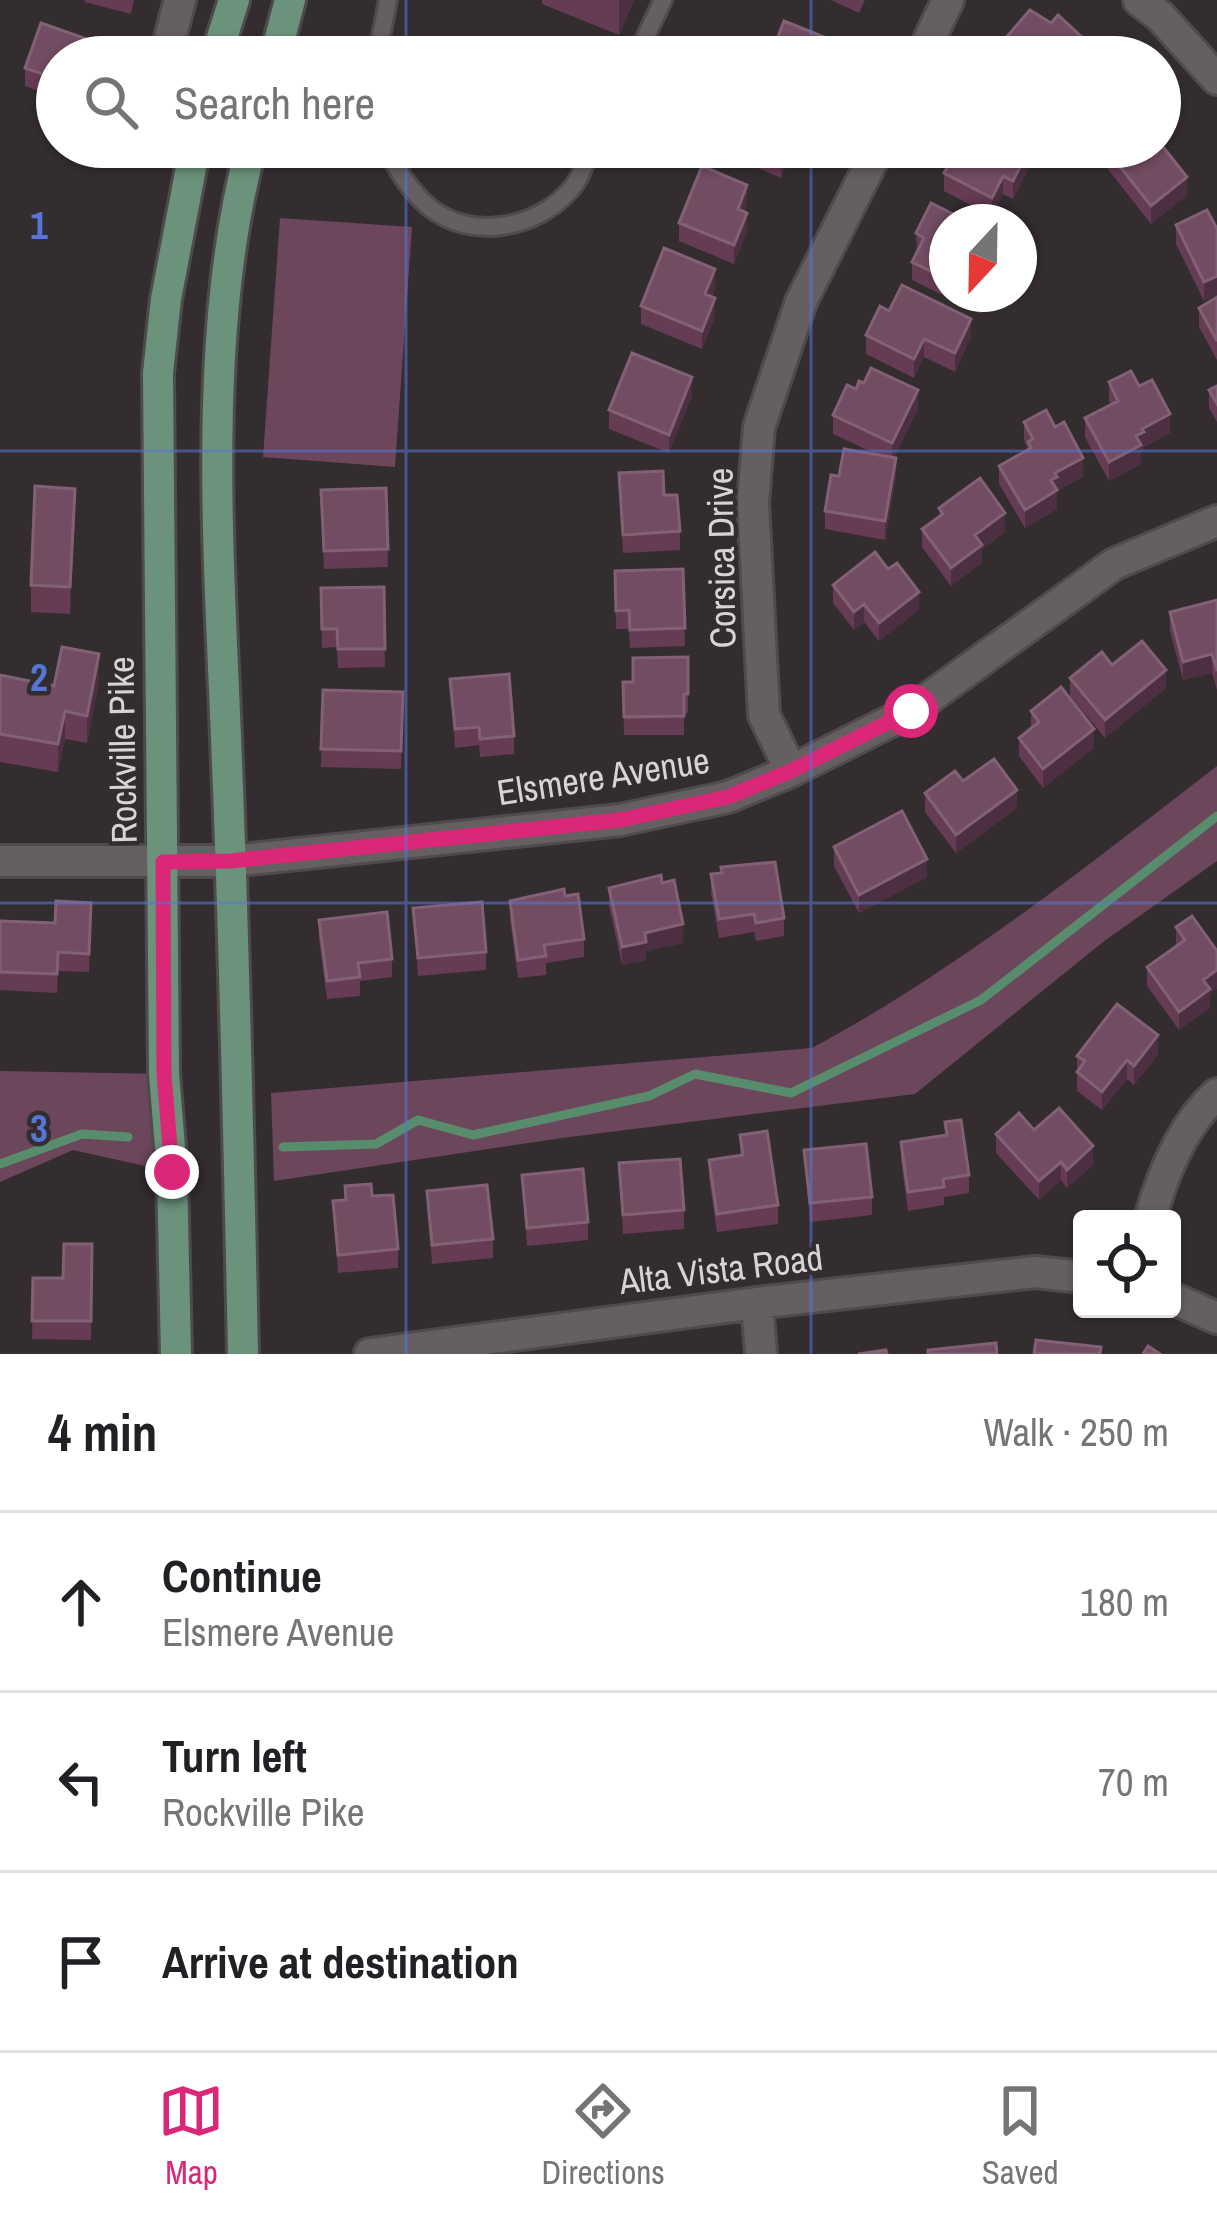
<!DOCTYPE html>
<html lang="en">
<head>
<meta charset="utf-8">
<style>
  :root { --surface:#fff; --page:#f6f6f6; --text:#202124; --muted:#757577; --line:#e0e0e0; --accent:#db2777 }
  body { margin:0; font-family:"Archivo Narrow",sans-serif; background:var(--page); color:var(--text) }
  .controls { position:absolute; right:36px; bottom:36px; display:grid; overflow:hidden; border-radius:12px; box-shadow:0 3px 9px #0004 }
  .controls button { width:108px; height:108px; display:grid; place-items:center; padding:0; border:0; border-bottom:3px solid var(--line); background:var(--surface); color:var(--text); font:60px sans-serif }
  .compass { position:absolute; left:929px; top:204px; width:108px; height:108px; border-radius:50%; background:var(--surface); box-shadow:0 3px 9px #0004; rotate:202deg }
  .stop { position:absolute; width:36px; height:36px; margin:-27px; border:9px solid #db2777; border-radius:50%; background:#fff }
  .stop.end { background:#db2777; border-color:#fff; box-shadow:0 3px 12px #0008 }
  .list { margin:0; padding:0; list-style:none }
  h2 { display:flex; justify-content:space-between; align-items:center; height:156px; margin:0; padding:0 48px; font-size:51px }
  h2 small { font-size:39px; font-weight:400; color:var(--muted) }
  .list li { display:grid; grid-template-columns:78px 1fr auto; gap:36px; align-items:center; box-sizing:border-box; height:180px; padding:0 48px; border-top:3px solid var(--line) }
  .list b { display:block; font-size:45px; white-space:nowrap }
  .list p { margin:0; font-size:39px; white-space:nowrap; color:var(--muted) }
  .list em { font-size:39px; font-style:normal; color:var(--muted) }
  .icon { flex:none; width:66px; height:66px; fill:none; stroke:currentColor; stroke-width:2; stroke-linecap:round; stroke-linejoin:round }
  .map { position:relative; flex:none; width:1217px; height:1354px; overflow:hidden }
  .search { position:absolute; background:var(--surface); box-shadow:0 3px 9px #0004; left:36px; right:36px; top:36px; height:132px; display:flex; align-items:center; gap:30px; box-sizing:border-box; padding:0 42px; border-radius:66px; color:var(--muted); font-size:45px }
  .sheet { height:696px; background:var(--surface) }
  nav { display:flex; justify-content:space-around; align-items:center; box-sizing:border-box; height:168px; border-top:3px solid var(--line); background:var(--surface); font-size:33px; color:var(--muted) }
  nav a { display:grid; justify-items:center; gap:6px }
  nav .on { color:var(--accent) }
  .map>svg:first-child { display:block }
  .green { fill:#6c465b }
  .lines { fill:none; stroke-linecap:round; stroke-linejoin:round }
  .stream { stroke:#578d6d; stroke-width:9 }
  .service-casing { stroke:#4f4a4d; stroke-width:22 }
  .minor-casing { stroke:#4f4a4d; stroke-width:36 }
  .primary-casing { stroke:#4f4a4d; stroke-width:36 }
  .service { stroke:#655f62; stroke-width:16 }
  .minor { stroke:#655f62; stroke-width:30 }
  .primary { stroke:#6b927b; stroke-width:30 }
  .wall { fill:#663b54 }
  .shaded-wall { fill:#4c2f40 }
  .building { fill:#724c62; stroke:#826174; stroke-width:3 }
  .route { stroke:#db2777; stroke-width:15 }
  .grid { fill:none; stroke:#5576d7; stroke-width:3; stroke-opacity:0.55 }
  .labels { text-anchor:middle; stroke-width:9; stroke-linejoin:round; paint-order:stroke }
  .street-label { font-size:36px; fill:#d8d4d6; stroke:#332d30 }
  .grid-label { font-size:39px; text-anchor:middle; font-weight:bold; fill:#5576d7; stroke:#332d30; stroke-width:9; stroke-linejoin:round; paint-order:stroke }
</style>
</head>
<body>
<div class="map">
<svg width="1217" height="1354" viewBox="0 0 1217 1354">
  <rect width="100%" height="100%" fill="#332d30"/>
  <path class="green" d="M280 218 412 227 395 467 263 457Z
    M1217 766V861L1103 942 915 1094 562 1138 274 1181 271 1093 812 1048C957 970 1087 866 1217 766Z
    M0 1071 164 1074 172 1172 73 1150 0 1182Z"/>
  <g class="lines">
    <path class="stream" d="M283 1147 376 1144 418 1120 473 1135 649 1096 695 1074 791 1093 981 1000 1217 816
      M0 1164 82 1134 128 1137"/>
    <g class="service-casing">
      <path id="service" d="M377 57 388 0
        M636 57 663 0
        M385 147C397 169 409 190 429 207 471 241 537 229 571 189 581 178 586 160 592 147"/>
    </g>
    <g class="minor-casing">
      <path id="minor" d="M1139 0 1160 16 1217 79
        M165 57 180 0
        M921 57 948 0
        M791 771 764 715 753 502 759 427 801 302 879 147
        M0 861H231L620 820 728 797 791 771 911 711 1114 564 1217 521
        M1150 1219C1162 1176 1183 1124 1217 1094
        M1172 1298 1217 1318
        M757 1303 761 1354
        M370 1354 757 1303 1035 1272 1082 1277"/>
    </g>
    <g class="primary-casing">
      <path id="primary" d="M216 57 234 0
        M275 57 290 0
        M176 1354 172 1172 164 1074 158 373 166 299 195 147
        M243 1354C239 1157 235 960 227 763 220 568 200 336 251 147"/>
    </g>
    <use href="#service" class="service"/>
    <use href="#minor" class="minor"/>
    <use href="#primary" class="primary"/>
  </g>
  <path class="wall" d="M85 0H134L131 14 85 2Z
    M542 0H634L619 35 542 4Z
    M831 0H865L859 13Z
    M41 23 115 49V57H57V98L25 86V68Z
    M730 147H794L781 178 730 156Z
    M1077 147H1160L1187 195 1151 224 1107 168V155L1094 168 1077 152Z
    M1029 168 1013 199 1003 194 992 216 944 191V173Z
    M747 203 744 212 747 231 734 264 679 241V223Z
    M947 222V294H990L981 314 912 280V262L917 252 916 233Z
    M1176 225 1217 229V294L1204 301 1176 244Z
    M715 288 712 297 715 317 702 349 641 324V306Z
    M1217 297V360L1199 327V308Z
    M889 311 971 337 955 372 924 357 914 378 866 354V335Z
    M1109 382 1139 386 1170 433 1144 447V450L1141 452V464L1109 481 1085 437V418L1111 405 1109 401Z
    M1217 386V422L1209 408V390Z
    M692 396 669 453 609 429V410Z
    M918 409 894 458 896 476 885 540 825 529V511L839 476 876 454 833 434V415Z
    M1024 422 1083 477 1057 491V509L1025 528 999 484V466L1028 450 1024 440Z
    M619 473 664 495 680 531V550L623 553Z
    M386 488 388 567 324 569 321 490Z
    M939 508 1005 532 982 549V563L951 586 922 547V529L939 517Z
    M75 516 70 614 31 612V585Z
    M683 569 685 646 630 648 629 629H616L615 571Z
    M833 585 919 610 879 641 864 622 854 630 833 603Z
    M384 587 385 667 338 668 337 647 322 648 321 588Z
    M1217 600V690L1212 673 1183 680 1170 631V612Z
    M688 657V713H684V735H624L623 682H633Z
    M1112 665 1166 688 1105 738 1070 696V678Z
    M0 675 54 686 99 682 87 743 65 739 58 772 0 762Z
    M450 679 514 736V754L480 757 479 745 455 748Z
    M323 690 403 692 401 769 321 767Z
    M1031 711 1094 748 1043 788 1019 756V738L1031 729Z
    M963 781 1017 808 956 853 925 812V793Z
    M834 847 927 877 859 913 834 866Z
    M711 874 784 918V936L756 941 754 932 719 938 711 893Z
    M609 888 683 943 646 951V960L622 965 609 906Z
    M565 896 584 939V957L546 963V975L518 978 510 919V901Z
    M413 908 486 952V970L418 976Z
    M319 920 392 959V977L360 981V996L327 999 319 939Z
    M0 921 55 923 91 921 89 972 58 971 57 993 0 990Z
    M1176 927 1217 951V988L1210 994V1008L1179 1030 1147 986V967L1176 946Z
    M1158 1054 1134 1085 1127 1079 1102 1110 1077 1091V1056Z
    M945 1122 969 1175V1193L944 1197V1205L908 1211 901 1160V1142L945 1136Z
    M1034 1130 1093 1165 1067 1188 1061 1180 1039 1200 996 1153V1134Z
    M740 1135 778 1205V1224L717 1232 709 1178V1160L740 1155Z
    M804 1150 872 1197V1215L810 1222Z
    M619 1163 684 1210V1229L623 1234Z
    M522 1175 588 1222V1240L527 1246Z
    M345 1186 372 1196 398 1249V1268L338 1273 333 1201 345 1200Z
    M427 1191 493 1239V1258L432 1264Z
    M92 1244 91 1340 32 1339 33 1278H63Z"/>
  <path class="shaded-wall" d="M619 0H634L619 35Z
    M1084 39V57H1068Z
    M786 147H794L781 178V160Z
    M1096 147H1114L1107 150V155L1094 168V150Z
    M1029 149V168L1013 199V181Z
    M1003 176V194L992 216V198Z
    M1187 177V195L1151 224V206Z
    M747 185V203L738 227V209Z
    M747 213V231L734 264V245Z
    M715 269V288L705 313V294Z
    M1217 276V294L1204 301V282Z
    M981 294H990L981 314Z
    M715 298V317L702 349V331Z
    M971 319V337L955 372V353Z
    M924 339V357L914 378V359Z
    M692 377V396L669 453V435Z
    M918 390V409L892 462V443Z
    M1170 414V433L1144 447V450L1141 452V464L1109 481V462L1142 429Z
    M896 458V476L885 540V521Z
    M1083 458V477L1057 491V509L1025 528V510L1055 473Z
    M75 489V516L70 614V587Z
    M1005 513V532L982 549V563L951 586V568L975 535Z
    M919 592V610L879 641V623Z
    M864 604V622L854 630V612Z
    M99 654V682L87 743V716Z
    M1212 654V673L1183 680V662Z
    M1166 670V688L1105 738V720Z
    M65 711V739L58 772V744Z
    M1094 729V748L1043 788V769Z
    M1017 790V808L956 853V835Z
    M927 859V877L859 913V895Z
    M683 924V943L646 951V960L622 965V947L645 933Z
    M1217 970V988L1210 994V1008L1179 1030V1012L1203 980Z
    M1158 1035V1054L1134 1085V1066Z
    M1127 1060V1079L1102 1110V1092Z
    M1093 1146V1165L1067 1188V1170Z
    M1061 1162V1180L1039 1200V1181Z"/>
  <path class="building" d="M1030 10 1051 23 1058 15 1084 39 1068 57H1007L997 48Z
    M784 21 837 42 831 57H770Z
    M41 23 115 49 112 57H57V79L25 68Z
    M1160 143 1187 177 1151 206 1107 150 1110 147H1160Z
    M753 147H786L781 160Z
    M958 147H968L974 150 975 147H1025L1029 149 1013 181 1003 176 992 198 944 173Z
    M702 166 747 185 738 209 747 213 734 245 679 223Z
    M931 203 969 222H947V279L912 262 924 238 916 233Z
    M1207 210 1217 229V276L1204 282 1176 225Z
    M664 248 715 269 705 294 715 298 702 331 641 306Z
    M902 285 971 319 955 353 924 339 914 359 866 335 880 306 889 311Z
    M1217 297V341L1199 308Z
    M632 353 692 377 669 435 609 410Z
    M871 368 918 390 892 443 833 415 847 385 856 389 859 381 864 383Z
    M1131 371 1139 386 1152 380 1170 414 1142 429 1144 432 1136 436 1141 445 1109 462 1085 418 1118 401 1109 382Z
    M1217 386V404L1209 390Z
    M1046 410 1055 427 1064 422 1083 458 1055 473 1057 477 1051 480 1057 490 1025 510 999 466 1031 448 1028 442 1033 439 1024 422Z
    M844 449 896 458 885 521 825 511 831 475 839 476Z
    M663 471 664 495H677L680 531 623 535 619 473Z
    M980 478 1005 513 975 535 982 545 951 568 922 529 943 514 939 508Z
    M35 486 75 489 70 587 31 585Z
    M386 488 388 549 324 551 321 490Z
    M875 552 888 569 897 563 919 592 879 623 864 604 854 612 833 585Z
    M683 569 685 628 630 630 629 610 616 611 615 571Z
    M384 587 385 649H338L337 629H322L321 588Z
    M1217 600V671L1212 654 1183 662 1170 612Z
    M1142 641 1166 670 1105 720 1070 678 1102 652 1112 665Z
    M62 647 99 654 87 716 65 711 58 744 0 734V675L54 686Z
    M688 657V694H684V716L624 717 623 682H633V658Z
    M509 674 514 736 480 739 479 727 455 729 450 679Z
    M1061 687 1094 729 1043 769 1019 738 1039 722 1031 711Z
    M323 690 403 692 401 751 321 749Z
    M994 759 1017 790 956 835 925 793 955 771 963 781Z
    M902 811 927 859 859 895 834 847Z
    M775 862 784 918 756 923 754 914 719 919 711 874 722 873 721 867Z
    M661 875 662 883 674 880 683 924 645 933 646 942 622 947 609 888Z
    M564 889 565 896 578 894 584 939 544 945 546 956 518 960 510 901Z
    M56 901 91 903 89 954 58 952 57 974 0 972V921L55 923Z
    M482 902 486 952 418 958 413 908Z
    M387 912 392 959 358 963 360 977 327 981 319 920Z
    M1192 916 1217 951V970L1203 980 1210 989 1179 1012 1147 967 1185 940 1176 927Z
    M1117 1004 1158 1035 1134 1066 1127 1060 1102 1092 1077 1072 1085 1061 1077 1056Z
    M1059 1108 1093 1146 1067 1170 1061 1162 1039 1181 996 1134 1019 1113 1034 1130Z
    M961 1120 969 1175 943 1179 944 1187 908 1192 901 1142 947 1135 945 1122Z
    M767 1131 778 1205 717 1214 709 1160 743 1155 740 1135Z
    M866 1144 872 1197 810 1203 804 1150Z
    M680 1159 684 1210 623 1215 619 1163Z
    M583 1169 588 1222 527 1228 522 1175Z
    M371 1184 372 1196 393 1195 398 1249 338 1255 333 1201 346 1200 345 1186Z
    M487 1185 493 1239 432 1245 427 1191Z
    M64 1244H92L91 1321H32L33 1278H63Z
    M1036 1340 1101 1347 1100 1354H1034Z
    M996 1343 997 1354H928V1350Z
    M1148 1346 1160 1354H1143Z
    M886 1350 887 1354H858Z"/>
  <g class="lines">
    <path class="route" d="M172 1172 164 1074 163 862 231 861 620 820 728 797 791 771 911 711"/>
  </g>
  <path class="grid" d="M406 0V57M811 0V57M406 147V1354M811 147V1354M0 451H1217M0 903H1217"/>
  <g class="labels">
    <g class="street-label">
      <text transform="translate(721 558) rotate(-91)" y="13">Corsica Drive</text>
      <text transform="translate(122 750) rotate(-91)" y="13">Rockville Pike</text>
      <text transform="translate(603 776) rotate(-9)" y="13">Elsmere Avenue</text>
      <text transform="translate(721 1269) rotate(-7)" y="13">Alta Vista Road</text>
    </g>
  </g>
  <g class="grid-label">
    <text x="39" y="239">1</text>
    <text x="39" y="691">2</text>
    <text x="39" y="1142">3</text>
  </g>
</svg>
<div class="controls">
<button><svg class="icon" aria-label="locate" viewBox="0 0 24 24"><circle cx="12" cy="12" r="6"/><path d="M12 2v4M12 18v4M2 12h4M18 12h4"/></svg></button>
</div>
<svg class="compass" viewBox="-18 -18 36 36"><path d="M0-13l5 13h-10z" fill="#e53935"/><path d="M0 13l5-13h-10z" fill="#757577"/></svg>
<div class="stop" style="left:911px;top:711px"></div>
<div class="stop end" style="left:172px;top:1172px"></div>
<div class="search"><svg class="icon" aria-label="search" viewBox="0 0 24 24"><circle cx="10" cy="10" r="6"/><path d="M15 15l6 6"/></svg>Search here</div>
</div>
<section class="sheet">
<h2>4 min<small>Walk · 250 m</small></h2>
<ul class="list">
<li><svg class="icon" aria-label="ahead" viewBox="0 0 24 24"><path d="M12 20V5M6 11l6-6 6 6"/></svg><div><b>Continue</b><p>Elsmere Avenue</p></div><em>180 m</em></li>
<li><svg class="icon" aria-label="left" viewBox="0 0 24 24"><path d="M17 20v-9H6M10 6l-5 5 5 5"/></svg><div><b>Turn left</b><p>Rockville Pike</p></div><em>70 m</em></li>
<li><svg class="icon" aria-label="arrive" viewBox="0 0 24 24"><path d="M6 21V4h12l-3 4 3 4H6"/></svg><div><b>Arrive at destination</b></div></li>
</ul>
</section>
<nav>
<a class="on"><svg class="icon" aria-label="map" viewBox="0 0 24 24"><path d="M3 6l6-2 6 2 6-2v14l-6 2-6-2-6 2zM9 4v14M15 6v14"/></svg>Map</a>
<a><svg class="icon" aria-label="directions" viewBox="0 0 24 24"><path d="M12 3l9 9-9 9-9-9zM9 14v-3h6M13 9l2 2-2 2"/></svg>Directions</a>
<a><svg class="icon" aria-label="saved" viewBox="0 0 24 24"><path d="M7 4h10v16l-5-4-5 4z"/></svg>Saved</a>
</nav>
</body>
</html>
